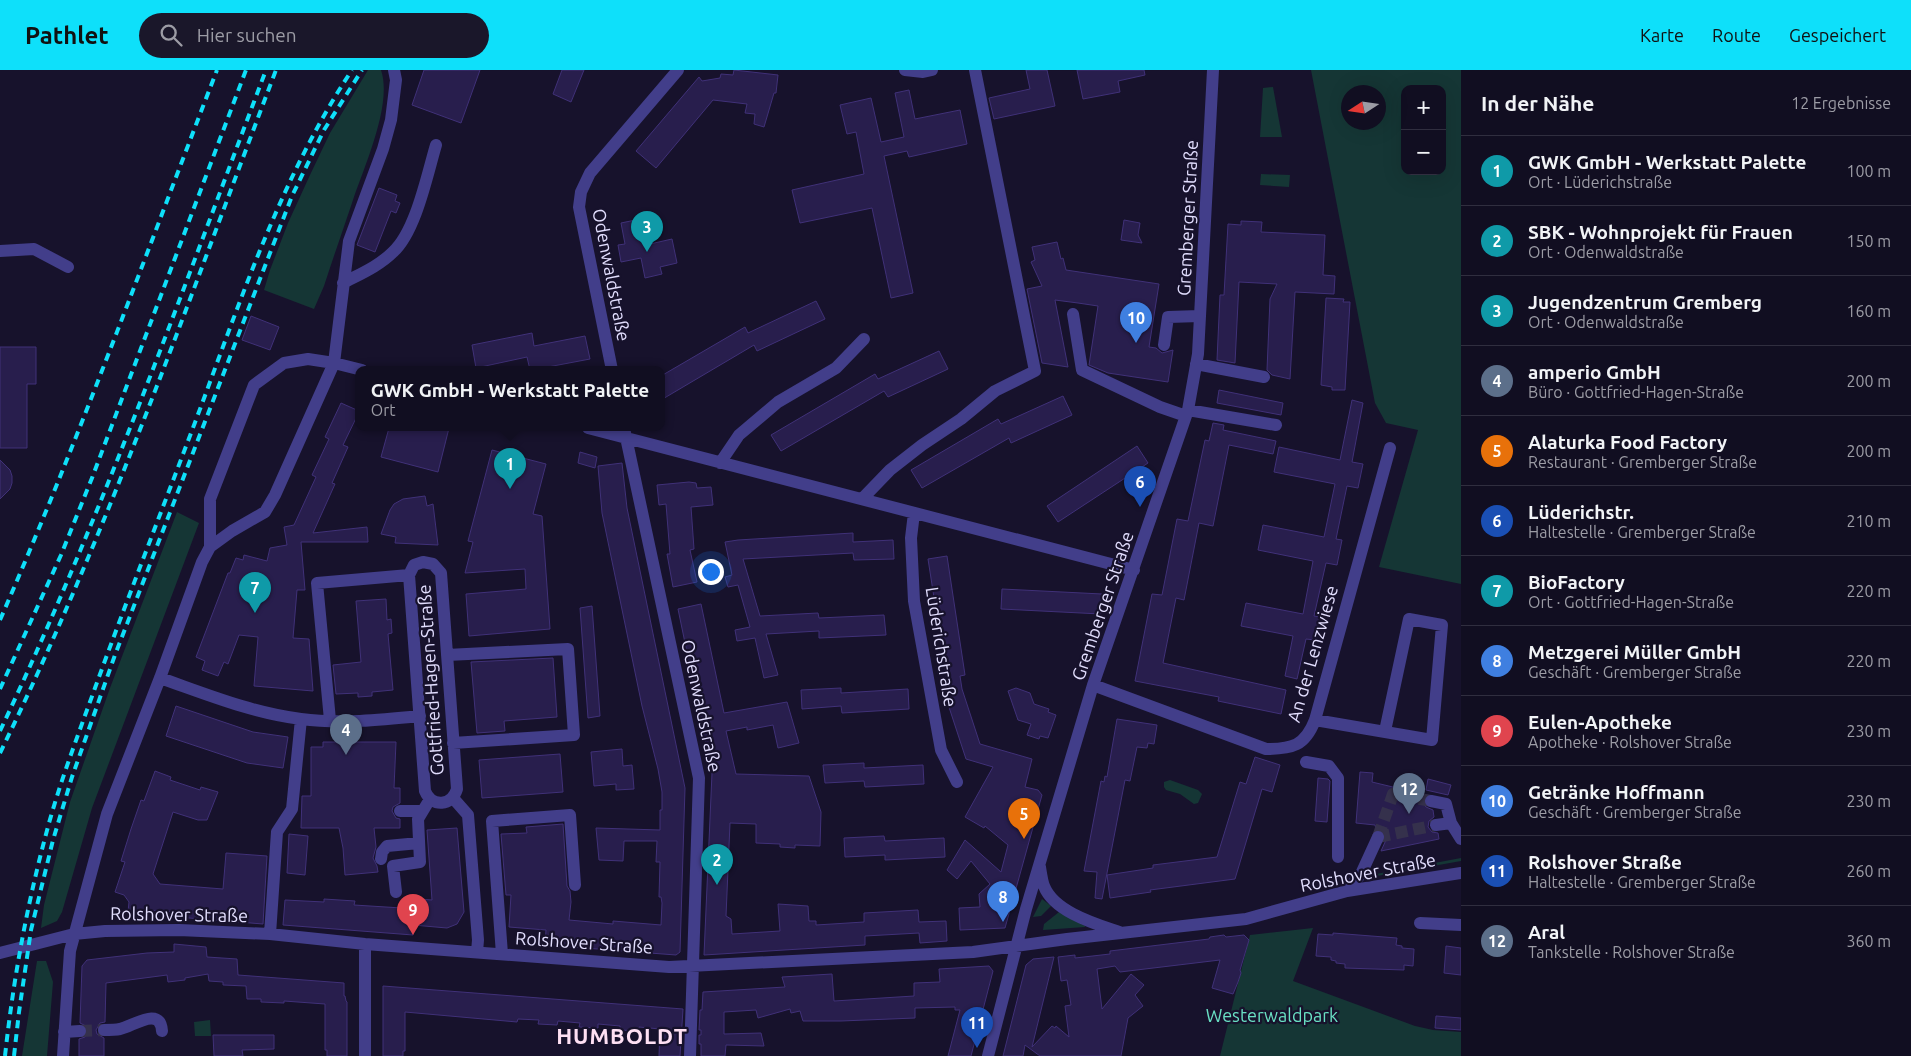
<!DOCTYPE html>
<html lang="de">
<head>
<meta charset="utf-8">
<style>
  :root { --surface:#110e21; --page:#1a172a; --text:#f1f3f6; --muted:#9c9ca5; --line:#302e3f; --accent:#0ee0fa }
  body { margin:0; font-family:Ubuntu,sans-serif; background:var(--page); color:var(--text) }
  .controls { position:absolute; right:15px; top:15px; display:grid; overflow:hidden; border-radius:10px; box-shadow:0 5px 20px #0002 }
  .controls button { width:45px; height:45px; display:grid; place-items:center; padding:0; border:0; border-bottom:1px solid var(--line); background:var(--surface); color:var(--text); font:25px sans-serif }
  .compass { position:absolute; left:1341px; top:15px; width:45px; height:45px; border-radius:50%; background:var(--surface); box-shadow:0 5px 20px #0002; rotate:258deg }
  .you { position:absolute; left:710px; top:501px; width:18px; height:18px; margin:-12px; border:4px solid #fff; border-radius:50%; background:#1a73e8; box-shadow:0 0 0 8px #1a73e833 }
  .badge { display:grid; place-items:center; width:32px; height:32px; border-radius:50%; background:var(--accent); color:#fff; font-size:16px; font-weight:700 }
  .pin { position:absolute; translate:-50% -41px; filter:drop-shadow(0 1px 2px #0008) }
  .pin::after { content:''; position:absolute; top:26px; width:18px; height:15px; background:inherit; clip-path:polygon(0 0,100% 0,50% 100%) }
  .popup { position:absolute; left:355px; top:296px; width:310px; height:65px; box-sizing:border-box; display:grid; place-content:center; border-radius:10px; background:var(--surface); filter:drop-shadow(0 1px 4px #0005); font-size:16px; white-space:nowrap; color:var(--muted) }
  .popup b { font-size:19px; color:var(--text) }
  .popup::after { content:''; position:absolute; left:50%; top:100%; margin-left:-10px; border:10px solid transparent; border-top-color:var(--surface) }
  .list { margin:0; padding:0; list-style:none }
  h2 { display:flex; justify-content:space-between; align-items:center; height:65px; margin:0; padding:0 20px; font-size:21px }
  h2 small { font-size:16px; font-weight:400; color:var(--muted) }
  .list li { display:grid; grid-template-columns:32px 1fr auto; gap:15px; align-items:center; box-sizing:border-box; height:70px; padding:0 20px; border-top:1px solid var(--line) }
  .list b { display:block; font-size:19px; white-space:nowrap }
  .list p { margin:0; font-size:16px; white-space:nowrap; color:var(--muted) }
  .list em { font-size:16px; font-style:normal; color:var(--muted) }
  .icon { flex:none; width:28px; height:28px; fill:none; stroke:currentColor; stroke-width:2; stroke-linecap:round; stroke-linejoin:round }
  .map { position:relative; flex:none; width:1461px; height:986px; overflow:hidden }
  header { display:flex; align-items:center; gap:30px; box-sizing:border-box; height:70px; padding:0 25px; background:var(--accent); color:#111 }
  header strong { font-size:24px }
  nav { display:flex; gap:28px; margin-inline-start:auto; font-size:18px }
  .search { width:350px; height:45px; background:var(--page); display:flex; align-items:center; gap:12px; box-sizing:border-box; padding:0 18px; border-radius:28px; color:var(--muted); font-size:19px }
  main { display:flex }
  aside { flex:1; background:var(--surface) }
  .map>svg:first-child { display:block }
  .green { fill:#153635; fill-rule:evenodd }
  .building { fill:#281e4d; stroke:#403178 }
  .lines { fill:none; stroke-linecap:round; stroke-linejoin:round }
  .minor-tunnel { stroke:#35314c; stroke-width:12; stroke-dasharray:12 6; stroke-linecap:butt }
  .minor { stroke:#423e8a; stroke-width:12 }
  .rail { stroke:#0ee0fa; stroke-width:4; stroke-dasharray:8 6; stroke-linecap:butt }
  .labels { text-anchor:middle; stroke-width:4.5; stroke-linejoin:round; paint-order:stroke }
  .street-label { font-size:18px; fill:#e2defe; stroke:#17122c }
  .park-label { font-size:18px; fill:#69dfc3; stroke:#17122c }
  .district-label { font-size:22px; font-weight:bold; letter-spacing:1px; fill:#fee0f3; stroke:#17122c }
</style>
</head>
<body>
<header>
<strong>Pathlet</strong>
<div class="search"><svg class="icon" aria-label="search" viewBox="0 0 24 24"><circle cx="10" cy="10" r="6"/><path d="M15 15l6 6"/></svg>Hier suchen</div>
<nav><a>Karte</a><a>Route</a><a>Gespeichert</a></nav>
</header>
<main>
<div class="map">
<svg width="1461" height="986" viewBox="0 0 1461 986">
  <rect width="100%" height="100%" fill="#17122c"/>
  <path class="green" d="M368 0H381C393 35 363 99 352 133 343 160 333 188 324 216L314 239 264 220 270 200 288 153 310 105 330 63Z
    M1311 0H1461V514L1379 497 1418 360 1386 353 1375 333ZM1405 19H1442V101H1405ZM1348 22H1378V52H1348Z
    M1273 17 1282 67H1260L1263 18Z
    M1261 104 1290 105 1289 117 1260 115Z
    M177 442 199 453 92 738 62 842 57 851 41 858 44 835 70 732 110 618Z
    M1170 710 1198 720 1202 724 1198 733 1194 734 1180 724 1166 720 1164 717V712Z
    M1461 788V791L1377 806 1376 804Z
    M1042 829 1051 836 1041 846 1033 847Z
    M1059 842 1085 856V857L1043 860 1044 854Z
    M1313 858 1293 911 1415 956 1433 960 1461 962V986H1220L1250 865Z
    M37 891H46L53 912 47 986H22Z
    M210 950 211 966H195L194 952Z"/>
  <path class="building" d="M424 0H480L461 53 412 35Z
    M562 0H584L571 32 553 24Z
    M734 0 778 5 776 23H774L764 57 754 54 755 44 745 43 747 34 713 30 656 98 636 81 699 7 702 11 720 8 721 4 733 5Z
    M1026 0H1047L1055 36 994 49 989 28 1030 19Z
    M1077 0H1144L1145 5 1118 11 1120 22 1083 29Z
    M909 20 915 49 960 40 967 74 909 87 907 81 884 86 913 223 891 228 872 138 800 153 792 120 864 104 856 62 847 64 840 35 871 28 881 72 904 67 895 23Z
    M379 118 397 125 395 131 400 133 396 143 391 141 375 182 357 175Z
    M645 148 650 174 672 169 677 193 660 197 662 204 645 208 641 188 621 192 618 175 625 174 621 153Z
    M1124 150 1140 153 1138 165 1142 173 1121 170Z
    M1241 151 1262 152 1261 162 1325 165 1323 205 1335 206 1334 224 1295 222 1290 309 1272 305 1267 300 1270 229 1277 214 1239 212 1235 293 1217 290 1220 225H1224L1228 154 1241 155Z
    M1057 172 1061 189 1063 188 1066 200 1159 214 1149 277 1156 278 1162 283 1173 280 1168 312 1108 303 1089 295 1098 236 1078 233 1055 230 1068 297 1042 293 1027 219 1042 216 1031 192 1035 190 1032 177Z
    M1326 228 1344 229 1343 232H1350L1345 320H1332V317L1321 315Z
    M816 231 825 249 757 281 754 275 661 330V306L745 257 748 263Z
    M251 246 279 257 270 280 242 270Z
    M532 263 534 276 585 266 590 289 532 300H530L527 287 476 298 472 275Z
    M0 277H36V314H27V378H0Z
    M939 281 948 299 888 327 884 321 781 381 771 365 875 304 878 309Z
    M1219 320 1283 333 1281 345 1217 333Z
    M1063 326 1072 345 1011 373 1009 368 922 418 911 400 998 349 1001 354Z
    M1352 330 1363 333 1352 392 1363 394 1358 418 1347 416 1336 469 1342 470 1337 495 1326 493 1314 546 1320 547 1315 570 1306 569 1297 609 1285 606 1293 566 1241 556 1246 533 1303 544 1313 491 1258 480 1263 455 1324 467 1335 414 1274 402 1279 377 1340 390Z
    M341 333 359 341V342L343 375 348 377 332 413 335 414 313 463 367 457 368 472H301L305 520H297L293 568 309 569 313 621 254 616 258 567 239 565 228 594 224 592 218 606 202 600 205 591 196 587 228 503H230L236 488 243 490 244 485 267 491 270 478 287 475 284 457 294 455 316 407 312 405 329 369 325 367Z
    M1213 353 1224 355 1223 360 1276 371 1273 384 1229 375 1213 456 1199 453 1184 530 1176 528 1163 593 1286 620 1281 644 1218 631 1219 627 1135 611 1152 524 1162 525 1177 449 1188 451 1205 370 1209 371Z
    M389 358H449L438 402 381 387Z
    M1137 376 1148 393 1058 452 1047 436Z
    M492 380 546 394 533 444 542 446 550 559 469 566 466 524 526 519 525 499 465 503 473 472 468 471Z
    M580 382 597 387 595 398 578 393Z
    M0 390 10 400 12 406V413L10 419 0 429Z
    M622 393 627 438 685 718 680 882 676 885 545 875 546 860 509 857 511 825H506L501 764 527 763 526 757 563 754 567 816 570 821 571 832 569 850 613 854V851L661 855 662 833 661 827H659L660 792H656L657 771H624L623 791 599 790 596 758 660 760V740H662V722L658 699 642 636 602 443 598 396Z
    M689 412 696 413 697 418 711 417 713 435 691 437 694 479 690 480 697 512 673 517 667 484H670L666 434 659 435 657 415Z
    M425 426 427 436 433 434 438 475 395 473 396 467 381 464 390 440 394 434 403 429Z
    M853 463V472L893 470 894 489 854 490 853 483 743 489 760 546 818 543 819 548 884 545 886 565 819 568V561L766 564 778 605 764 608 755 568 737 571 735 560 750 557 738 515 728 517 725 507 732 505 725 472 738 470Z
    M947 486 965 605 960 606 962 619 980 674 1032 689 1025 717 1038 720 1042 725 1005 858 960 860 959 838 980 837 979 824 990 814 971 791 957 809 947 800 965 770 1001 802 1008 775 985 756 984 758 965 747 993 697 966 689 945 625 949 624 928 489Z
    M1002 519 1102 524 1101 544 1001 539Z
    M386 529 387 550 391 549 392 563 388 564 393 620 372 622V626L358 627V623L336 624 333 595 361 592 356 531Z
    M701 534 724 643 787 632 799 673 778 678 773 655 747 660V657L726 661 736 704 809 706 821 742 820 776 795 775V778L780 777V774L756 773V754L730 753 726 846 731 849 732 864 780 861 778 834 808 836 809 851H816V855L864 852V843L918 840 919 852 946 851 947 871 920 873 919 863 865 866V875L704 885 712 703 708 695 709 689 678 539Z
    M592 536 600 646 588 648 580 538Z
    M553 588 557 647 504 651 505 661 477 663 471 592Z
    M841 618V623L908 619 909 639 842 643 841 636 802 639 801 620Z
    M1016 618 1030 623 1034 634 1049 639 1048 642 1056 645 1048 668 1040 666 1039 669 1027 665 1031 654 1018 650 1008 621Z
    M176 636 253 662 288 667 283 698 247 693 166 666Z
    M1117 649 1157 655 1154 674 1148 673 1147 678 1137 677 1130 711 1125 710 1102 829 1095 828 1097 802 1084 801 1101 711 1104 712 1105 706 1107 707Z
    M323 672H396L394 718H400V733L393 737 392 741 396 748 400 749V758H374L376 777 373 788 377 796 378 802 345 805 343 778 339 758H301L302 726H311V677H323Z
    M622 679 623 696 632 695 634 719 616 720V714L594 716 591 682Z
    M560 684 563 722 482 728 479 690Z
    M1255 687 1280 695 1272 722 1262 719 1235 809 1150 820 1151 822 1110 828 1107 805 1153 798V795L1217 787 1240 712 1246 714Z
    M864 693V698L923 695 924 714 865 717 864 711 825 713 823 695Z
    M155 701 171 707 170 710 200 720 201 717 218 722 207 750H198L173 742 153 804 160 814 223 819 226 783 267 786 263 854 177 847 176 842 144 840V843L128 842 129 832 124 825 115 822 125 792 121 791 131 759 141 730 144 731Z
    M1360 702 1373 703 1372 712 1426 725 1423 729 1424 734 1426 737 1433 740 1434 747 1429 751 1428 757 1432 762 1438 763 1439 769 1381 781 1386 770 1384 762 1376 759 1375 755 1356 753Z
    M1318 708 1328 709 1330 711 1327 752 1315 751Z
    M1428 709 1451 715 1448 725 1426 720Z
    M457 758 464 842 457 854 447 858 413 855V865L283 855 285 830 324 832V829L355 831 354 835 402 838 403 828 432 830 427 760Z
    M289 764 308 766 305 805 287 803Z
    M884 766 885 771 944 768 945 787 885 790V785L845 787 844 768Z
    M1333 863 1397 868 1396 875 1402 876V878L1414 879 1413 896 1404 895V900L1345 898V894L1336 893V891L1331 890V887L1316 886 1318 864 1333 865Z
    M1224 865 1226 867 1244 865 1249 870 1240 900 1241 903 1238 912 1233 924 1212 918 1220 890 1120 902 1115 896 1097 899 1102 939 1131 904 1144 915 1135 925 1143 936 1128 948 1121 986H1040L1025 975 1023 986H1003L1026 895 1033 889 1054 887 1032 977 1052 956 1055 958 1056 956 1069 967 1065 936 1071 935 1067 910 1061 911 1058 887 1075 885V888L1110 884V881L1209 869 1210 867Z
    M174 874 206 877 207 887 237 889 238 905 344 913V926H345L346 931 347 932V986H327V980H325V934L284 931V933L261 932V929H247L246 916 223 915V912L209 911 208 904 185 908V910L168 912 167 905 106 913 105 952 100 953 96 960 97 964 104 968V986H79V969L85 967 88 961 86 956 80 953 82 896 87 890 147 883 174 882Z
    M1446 876 1461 878V905L1444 903Z
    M989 896 993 901 971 986H948L960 940H955V937L915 938V948L841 951H803L800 941 791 943 790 939 758 948 756 940 724 942V964L761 963 764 976 726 975 725 986H701V974H699V965H701V960H699L700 940H702L703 922 785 917 782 907 832 904 834 931 914 926V913L940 912 939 899Z
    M383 916 683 939 680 986H659L660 959 639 957V961L620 960V956L598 954V958L579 957 580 953 558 951 557 955 538 954 539 950 518 949 517 952 405 942V981H403V986H383Z
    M1436 946 1461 948V960L1435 958Z
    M213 965H274V979L242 980 243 986H214Z"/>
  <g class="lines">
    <path class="minor-tunnel" d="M1378 767 1393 724 1431 731
      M1378 767 1436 755
      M80 961 104 960"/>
    <path class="minor" d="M905 0 923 2 932 0
      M0 181 34 179 68 197
      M343 213C360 204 379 196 393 182 416 161 427 105 436 75
      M1073 244 1082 300 1160 337 1186 346
      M1164 275 1168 247 1200 246
      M1196 294 1264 307
      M612 300 579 137 581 122 590 103 678 0
      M1188 340 1276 355
      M588 358 1134 500
      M624 358 699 708 690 986
      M720 393 739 365 778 332 836 298 864 269
      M862 429 890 400 922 375 961 349 995 321 1035 301 975 0
      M914 443 911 468 914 531 941 680 957 712
      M210 477V429L254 315 284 293 308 289 334 293 362 300
      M423 492 433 494 441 503 457 719C452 736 432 738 425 721L409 505 414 495Z
      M447 585 568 579 574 665 453 673
      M160 608C206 624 252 643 301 649 340 654 380 650 420 646
      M1093 615 1266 679C1292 679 1305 676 1315 650L1390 378
      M330 650 317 513 409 505
      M1315 650 1432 670 1442 555 1409 549 1385 661
      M1306 692 1329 696 1338 708V787
      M453 728 468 745 478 870 477 882
      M1431 731 1446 734 1451 753
      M400 741H422
      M1436 755 1451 753 1461 769
      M381 789 382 782 387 776 419 773
      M1040 797C1041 803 1042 811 1044 816 1054 842 1096 854 1119 862
      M1347 821 1361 804 1378 767
      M396 822 393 796 420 792 418 749 430 729
      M1420 853 1461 855
      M270 864 277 762 292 739 301 649
      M365 874V986
      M0 883 74 864 105 861 179 860 270 864 365 874 669 897 973 882 1067 869 1246 849 1347 821 1461 803
      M502 884 492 751 570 745 575 815
      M104 960C109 960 115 960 120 959 132 957 160 935 162 961
      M64 962 80 961
      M63 986 70 881 107 744 160 608 202 492 210 477 232 461 265 442 275 425 334 293 349 171 383 79 391 50 396 10 394 0
      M988 986 1026 839 1093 615 1188 340 1198 284 1213 0"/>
    <path class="rail" d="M0 550C79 369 146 184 217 0
      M0 619 61 485 92 408 246 0
      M0 661C102 446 182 222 266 0
      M0 683C108 462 189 229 276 0
      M5 986C13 912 26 840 45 768 58 717 77 668 95 618 125 535 157 453 188 371 236 245 277 113 352 0
      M14 986 19 942 31 860 53 770 72 707 115 585 292 126 324 60 362 0"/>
  </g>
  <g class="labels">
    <g class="street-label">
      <text transform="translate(1188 148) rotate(-87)" y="6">Gremberger Straße</text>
      <text transform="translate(611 205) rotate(79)" y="6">Odenwaldstraße</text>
      <text transform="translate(1103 536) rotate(-71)" y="6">Gremberger Straße</text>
      <text transform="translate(941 577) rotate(81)" y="6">Lüderichstraße</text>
      <text transform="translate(1313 584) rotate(-74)" y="6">An der Lenzwiese</text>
      <text transform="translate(431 610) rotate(-94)" y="6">Gottfried-Hagen-Straße</text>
      <text transform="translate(701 636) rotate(78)" y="6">Odenwaldstraße</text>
      <text transform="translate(1368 803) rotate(-11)" y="6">Rolshover Straße</text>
      <text transform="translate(179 845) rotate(1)" y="6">Rolshover Straße</text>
      <text transform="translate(584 873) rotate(4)" y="6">Rolshover Straße</text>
    </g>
    <g class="park-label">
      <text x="1272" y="952">Westerwaldpark</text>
    </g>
    <g class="district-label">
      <text x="622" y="974">HUMBOLDT</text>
    </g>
  </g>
</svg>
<div class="controls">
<button>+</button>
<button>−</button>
</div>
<svg class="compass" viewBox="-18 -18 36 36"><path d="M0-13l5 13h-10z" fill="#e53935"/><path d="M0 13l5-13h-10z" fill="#9c9ca5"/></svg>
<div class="you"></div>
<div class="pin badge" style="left:510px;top:419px;background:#0f9aa8">1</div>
<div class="popup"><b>GWK GmbH - Werkstatt Palette</b>Ort</div>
<div class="pin badge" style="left:717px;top:815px;background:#0f9aa8">2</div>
<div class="pin badge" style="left:647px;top:182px;background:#0f9aa8">3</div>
<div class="pin badge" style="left:346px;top:685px;background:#5c6f8a">4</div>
<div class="pin badge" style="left:1024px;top:769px;background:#e8710a">5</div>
<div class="pin badge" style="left:1140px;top:437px;background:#1a4fb4">6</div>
<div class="pin badge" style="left:255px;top:543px;background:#0f9aa8">7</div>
<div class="pin badge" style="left:1003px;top:852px;background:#3f7fe0">8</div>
<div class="pin badge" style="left:413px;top:865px;background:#e0444e">9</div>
<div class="pin badge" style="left:1136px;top:273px;background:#3f7fe0">10</div>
<div class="pin badge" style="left:977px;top:978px;background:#1a4fb4">11</div>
<div class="pin badge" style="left:1409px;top:744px;background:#5c6f8a">12</div>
</div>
<aside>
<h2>In der Nähe<small>12 Ergebnisse</small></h2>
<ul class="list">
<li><span class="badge" style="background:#0f9aa8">1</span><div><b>GWK GmbH - Werkstatt Palette</b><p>Ort · Lüderichstraße</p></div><em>100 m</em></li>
<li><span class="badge" style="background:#0f9aa8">2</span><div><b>SBK - Wohnprojekt für Frauen</b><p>Ort · Odenwaldstraße</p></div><em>150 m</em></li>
<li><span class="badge" style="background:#0f9aa8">3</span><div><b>Jugendzentrum Gremberg</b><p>Ort · Odenwaldstraße</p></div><em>160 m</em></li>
<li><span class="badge" style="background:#5c6f8a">4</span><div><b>amperio GmbH</b><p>Büro · Gottfried-Hagen-Straße</p></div><em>200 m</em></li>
<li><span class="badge" style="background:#e8710a">5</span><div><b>Alaturka Food Factory</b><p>Restaurant · Gremberger Straße</p></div><em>200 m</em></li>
<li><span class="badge" style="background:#1a4fb4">6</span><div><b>Lüderichstr.</b><p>Haltestelle · Gremberger Straße</p></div><em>210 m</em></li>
<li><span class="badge" style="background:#0f9aa8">7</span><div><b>BioFactory</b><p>Ort · Gottfried-Hagen-Straße</p></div><em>220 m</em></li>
<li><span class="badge" style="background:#3f7fe0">8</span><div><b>Metzgerei Müller GmbH</b><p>Geschäft · Gremberger Straße</p></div><em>220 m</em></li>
<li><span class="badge" style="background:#e0444e">9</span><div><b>Eulen-Apotheke</b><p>Apotheke · Rolshover Straße</p></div><em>230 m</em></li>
<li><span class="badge" style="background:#3f7fe0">10</span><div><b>Getränke Hoffmann</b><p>Geschäft · Gremberger Straße</p></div><em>230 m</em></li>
<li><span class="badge" style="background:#1a4fb4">11</span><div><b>Rolshover Straße</b><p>Haltestelle · Gremberger Straße</p></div><em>260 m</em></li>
<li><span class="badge" style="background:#5c6f8a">12</span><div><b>Aral</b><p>Tankstelle · Rolshover Straße</p></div><em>360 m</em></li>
</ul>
</aside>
</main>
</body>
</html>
